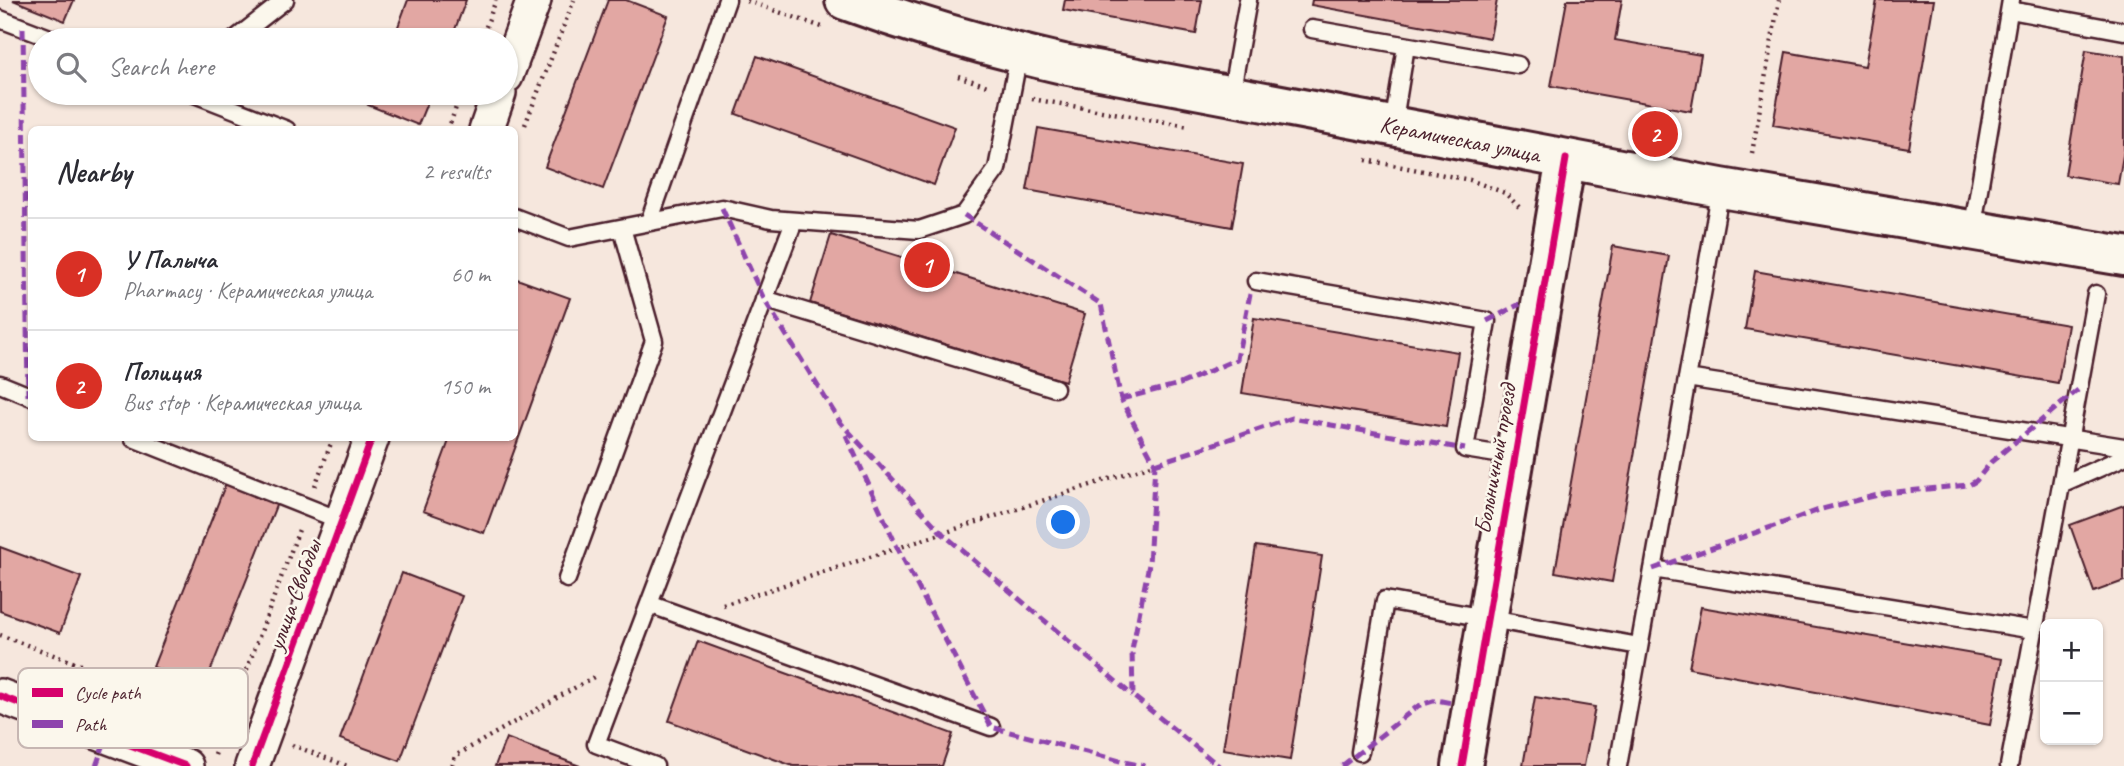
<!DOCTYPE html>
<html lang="en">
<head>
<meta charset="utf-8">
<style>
  :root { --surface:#fff; --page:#f2f2f3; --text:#2b2b33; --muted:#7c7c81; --line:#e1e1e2; --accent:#d93025 }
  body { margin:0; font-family:Caveat,sans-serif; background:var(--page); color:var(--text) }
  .controls { position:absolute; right:21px; bottom:21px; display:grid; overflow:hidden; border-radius:10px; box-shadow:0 2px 5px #0004 }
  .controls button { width:63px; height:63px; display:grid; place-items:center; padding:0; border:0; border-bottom:2px solid var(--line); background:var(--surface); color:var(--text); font:35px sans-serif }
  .you { position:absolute; left:1064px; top:523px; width:24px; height:24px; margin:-18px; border:5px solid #fff; border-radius:50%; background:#1a73e8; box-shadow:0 0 0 10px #1a73e833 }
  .badge { display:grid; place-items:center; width:46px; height:46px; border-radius:50%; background:var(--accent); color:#fff; font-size:23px; font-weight:700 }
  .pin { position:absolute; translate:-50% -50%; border:4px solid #fff; box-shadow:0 2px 7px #0006 }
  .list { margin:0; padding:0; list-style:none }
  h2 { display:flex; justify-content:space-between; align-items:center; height:91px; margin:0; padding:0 28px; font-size:30px }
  h2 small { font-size:23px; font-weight:400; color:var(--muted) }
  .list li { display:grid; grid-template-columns:46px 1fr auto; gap:21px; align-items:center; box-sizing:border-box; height:112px; padding:0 28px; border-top:2px solid var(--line) }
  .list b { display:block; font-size:26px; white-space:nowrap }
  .list p { margin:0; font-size:23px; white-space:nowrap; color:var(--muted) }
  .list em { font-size:23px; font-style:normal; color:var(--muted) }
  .icon { flex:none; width:38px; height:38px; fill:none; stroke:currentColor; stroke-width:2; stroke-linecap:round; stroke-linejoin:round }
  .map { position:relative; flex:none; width:2124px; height:766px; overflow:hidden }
  .search { position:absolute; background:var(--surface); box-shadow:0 2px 5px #0004; left:28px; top:28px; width:490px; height:77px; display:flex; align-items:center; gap:18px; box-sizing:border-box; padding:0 24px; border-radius:38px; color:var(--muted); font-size:26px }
  .panel { position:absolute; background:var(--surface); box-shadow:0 2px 5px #0004; left:28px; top:126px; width:490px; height:315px; border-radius:10px }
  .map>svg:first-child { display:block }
  .building { fill:#e2a7a3; stroke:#4a1f2b; stroke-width:2 }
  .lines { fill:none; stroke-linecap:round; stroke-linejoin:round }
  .lane-casing { stroke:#4a1f2b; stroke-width:21 }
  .street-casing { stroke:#4a1f2b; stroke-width:38 }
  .secondary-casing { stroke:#4a1f2b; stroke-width:44 }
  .path { stroke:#4a1f2b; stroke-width:4.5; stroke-dasharray:2 5; stroke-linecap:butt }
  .lane { stroke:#fbf7ec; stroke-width:16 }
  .street { stroke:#fbf7ec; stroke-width:33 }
  .secondary { stroke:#fbf7ec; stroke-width:38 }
  .quiet { stroke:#8e44ad; stroke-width:5; stroke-dasharray:10 5; stroke-linecap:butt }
  .cycleway-casing { stroke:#fbf7ec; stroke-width:11 }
  .cycleway { stroke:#d6006c; stroke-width:7 }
  .labels { text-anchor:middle; stroke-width:5; stroke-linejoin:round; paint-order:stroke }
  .street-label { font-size:24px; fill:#4a1f2b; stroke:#fbf7ec }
  .key { fill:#fbf7ec; stroke:#c6b6b2; stroke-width:2 }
  .key-label { font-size:19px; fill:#4a1f2b }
</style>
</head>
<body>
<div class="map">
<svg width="2124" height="766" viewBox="0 0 2124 766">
  <rect width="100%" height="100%" fill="#f6e7dd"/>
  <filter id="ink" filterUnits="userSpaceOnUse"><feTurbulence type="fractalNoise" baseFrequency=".0143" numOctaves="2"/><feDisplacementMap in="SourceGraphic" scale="14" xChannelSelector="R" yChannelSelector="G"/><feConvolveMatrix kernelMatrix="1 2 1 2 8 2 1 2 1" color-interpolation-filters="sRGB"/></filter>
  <g filter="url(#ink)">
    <path class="building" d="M13 0H74L65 21Z
      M408 0H466L451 40H393Z
      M608 0H626L668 16 603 189 545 167Z
      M1065 0H1202L1196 34 1063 10Z
      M1312 0H1497L1490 38 1311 5Z
      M1567 0H1622L1615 40 1701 55 1691 111 1551 86Z
      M1877 0H1934L1909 148 1773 125 1786 52 1865 66Z
      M2086 50 2124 56V150L2118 184 2065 175Z
      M757 56 955 127 934 185 736 114Z
      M373 93H431L418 125 368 105Z
      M1038 128 1243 164 1232 227 1027 190Z
      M831 235 1085 314 1065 381 810 303Z
      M1613 246 1669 256 1612 582 1555 572Z
      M1755 271 2068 325 2058 383 1745 329Z
      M514 278 570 298 484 533 423 511 450 438H514Z
      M1254 318 1458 352 1446 427 1242 393Z
      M226 483 277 503 204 687 153 667Z
      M2124 505V581L2094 592 2070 525Z
      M1256 546 1322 556 1290 760 1223 749Z
      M0 547 81 577 60 633 0 611Z
      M402 573 462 596 400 761 340 739Z
      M1701 607 2002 659 1990 725 1689 668Z
      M698 641 953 734 942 766H793L669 721Z
      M1535 697 1595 707 1584 766H1523Z
      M506 738 580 766H495Z"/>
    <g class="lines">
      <g class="lane-casing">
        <path id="lane" d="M2010 10 2124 31
          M0 19 55 40
          M1312 29 1518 65
          M234 40 285 0
          M192 93 287 130
          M1231 95 1248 0
          M1393 126 1406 46
          M514 217 569 238 722 208 771 219 919 230 964 215 997 169 1019 54
          M649 222 727 0
          M1972 231 2011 0
          M1256 281 1487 321 1465 449 1515 457
          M764 299 1055 388
          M1687 378 2124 447
          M0 384 32 397
          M133 438 342 521
          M2061 485 2096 294
          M1653 569 2034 630
          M567 579 654 341 622 228
          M649 604 991 727
          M1360 752 1385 600 1639 646
          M655 766 596 744 794 221
          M1618 766 1721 188
          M2009 766 2061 485 2124 457"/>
      </g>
      <g class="street-casing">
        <path id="street" d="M506 76 534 0
          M486 130 499 93
          M0 696 186 766
          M252 766 372 438"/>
      </g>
      <g class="secondary-casing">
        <path id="secondary" d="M845 0C916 26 989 47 1063 64L1721 188 2124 256
          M1462 766 1566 159"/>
      </g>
      <path class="path" d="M747 1 822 27
        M481 40 496 0
        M958 76 990 87
        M1032 99 1189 126
        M525 125 574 0
        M448 130 461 93
        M1752 153 1779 0
        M1366 160 1470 180 1505 193 1519 207
        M315 486 333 438
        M723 605 1155 464
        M0 635 228 720
        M292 745 347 766
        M215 755 300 527
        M452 766 455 756 597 675"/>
      <use href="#lane" class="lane"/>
      <use href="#street" class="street"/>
      <use href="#secondary" class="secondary"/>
      <path class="quiet" d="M23 28 28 396
        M722 208 764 299 840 422 942 533 1133 696
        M964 215 1101 304 1121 399 1155 464 1149 564 1132 650 1133 696 1219 766
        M1487 321 1520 304
        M1121 399 1180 384 1237 359 1250 294
        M846 435 898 549 991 727 1124 762 1145 766
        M1155 464 1292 418 1465 449
        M1653 569 1822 509 1886 493 1969 485 1976 481 1991 462 2078 390
        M96 766 107 736
        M1342 766 1418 706 1436 700 1452 703"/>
      <g class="cycleway-casing">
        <path id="cycleway" d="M0 696 186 766
          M252 766 372 438
          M1462 766 1566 159"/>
      </g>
      <use href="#cycleway" class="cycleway"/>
    </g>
  </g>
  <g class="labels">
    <g class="street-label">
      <text transform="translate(1460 139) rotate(11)" y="8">Керамическая улица</text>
      <text transform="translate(1495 459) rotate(-80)" y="8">Больничный проезд</text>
      <text transform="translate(294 595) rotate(-70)" y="8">улица Свободы</text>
    </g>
  </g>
  <rect x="18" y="668" width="230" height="80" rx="10" class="key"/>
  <rect x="32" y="688" width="31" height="9" fill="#d6006c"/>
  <rect x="32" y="720" width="31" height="8" fill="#8e44ad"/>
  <g class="key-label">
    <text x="75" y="699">Cycle path</text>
    <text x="75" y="731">Path</text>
  </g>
</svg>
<div class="controls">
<button>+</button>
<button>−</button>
</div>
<div class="you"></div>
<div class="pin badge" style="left:927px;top:265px">1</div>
<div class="pin badge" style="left:1655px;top:134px">2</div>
<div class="search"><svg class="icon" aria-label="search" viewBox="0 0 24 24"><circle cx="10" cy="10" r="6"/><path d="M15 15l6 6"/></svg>Search here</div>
<section class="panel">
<h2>Nearby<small>2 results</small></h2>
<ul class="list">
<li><span class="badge">1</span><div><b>У Палыча</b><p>Pharmacy · Керамическая улица</p></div><em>60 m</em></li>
<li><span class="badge">2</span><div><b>Полиция</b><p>Bus stop · Керамическая улица</p></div><em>150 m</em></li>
</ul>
</section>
</div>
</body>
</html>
